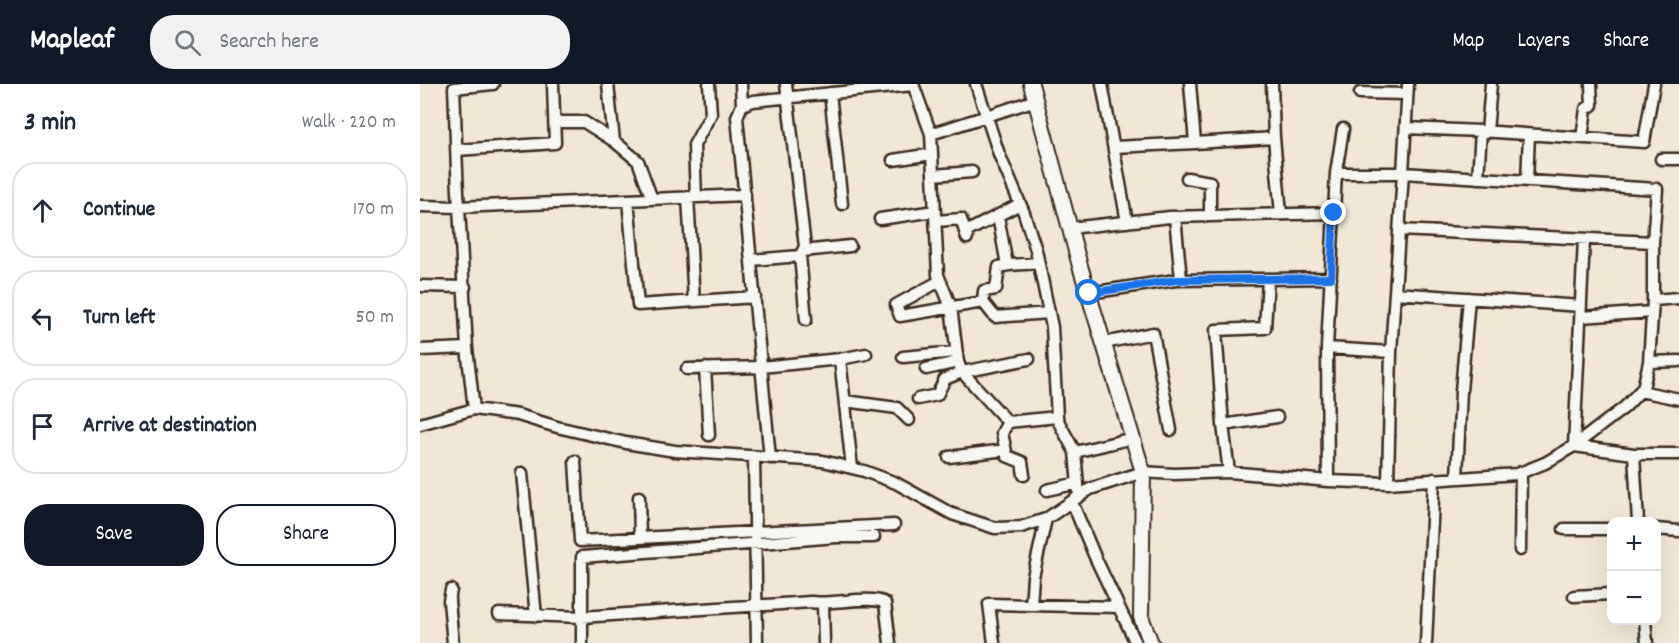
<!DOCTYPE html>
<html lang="en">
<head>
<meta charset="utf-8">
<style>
  :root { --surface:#fff; --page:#f2f2f3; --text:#1f2937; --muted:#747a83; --line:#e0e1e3; --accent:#111827 }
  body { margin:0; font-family:Dekko,sans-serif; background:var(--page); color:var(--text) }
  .controls { position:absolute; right:18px; bottom:18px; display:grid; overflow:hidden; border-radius:12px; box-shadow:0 6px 24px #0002 }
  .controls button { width:54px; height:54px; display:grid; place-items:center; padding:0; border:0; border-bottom:2px solid var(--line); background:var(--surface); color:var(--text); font:30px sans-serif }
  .stop { position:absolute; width:18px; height:18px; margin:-14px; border:4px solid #1a73e8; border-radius:50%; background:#fff }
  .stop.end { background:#1a73e8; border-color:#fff; box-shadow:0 2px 6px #0008 }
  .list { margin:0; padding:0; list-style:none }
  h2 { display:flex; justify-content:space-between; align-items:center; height:78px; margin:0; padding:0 24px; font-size:26px }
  h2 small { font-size:20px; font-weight:400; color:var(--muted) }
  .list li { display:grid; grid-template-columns:39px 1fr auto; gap:18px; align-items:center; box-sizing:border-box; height:96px; margin:0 12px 12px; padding:0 12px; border:2px solid var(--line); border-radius:24px }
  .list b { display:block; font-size:22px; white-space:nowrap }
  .list em { font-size:20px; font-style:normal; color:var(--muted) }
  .actions { display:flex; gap:12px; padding:18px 24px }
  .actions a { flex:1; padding:14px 0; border:2px solid var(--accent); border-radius:24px; text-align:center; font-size:21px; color:var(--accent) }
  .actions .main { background:var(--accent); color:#fff }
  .icon { flex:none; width:33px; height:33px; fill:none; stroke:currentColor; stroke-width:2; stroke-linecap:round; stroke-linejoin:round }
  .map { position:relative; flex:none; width:1259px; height:559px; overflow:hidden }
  header { display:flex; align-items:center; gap:36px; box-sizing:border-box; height:84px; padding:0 30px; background:var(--accent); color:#fff }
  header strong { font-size:28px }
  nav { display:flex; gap:33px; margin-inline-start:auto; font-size:21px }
  .search { width:420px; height:54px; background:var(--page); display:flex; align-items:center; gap:15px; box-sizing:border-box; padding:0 21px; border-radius:24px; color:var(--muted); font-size:22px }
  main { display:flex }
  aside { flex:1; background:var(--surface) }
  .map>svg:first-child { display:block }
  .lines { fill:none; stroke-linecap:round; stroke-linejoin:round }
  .minor-casing { stroke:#3b2a1e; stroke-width:15 }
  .tertiary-casing { stroke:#3b2a1e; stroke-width:18 }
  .minor { stroke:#f6f6f2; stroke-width:10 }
  .tertiary { stroke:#f6f6f2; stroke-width:14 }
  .route { stroke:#1a73e8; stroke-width:8 }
</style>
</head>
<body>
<header>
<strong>Mapleaf</strong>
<div class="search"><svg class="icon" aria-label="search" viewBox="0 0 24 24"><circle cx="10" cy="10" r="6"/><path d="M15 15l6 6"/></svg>Search here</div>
<nav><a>Map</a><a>Layers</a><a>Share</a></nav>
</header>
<main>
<aside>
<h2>3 min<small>Walk · 220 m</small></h2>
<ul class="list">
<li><svg class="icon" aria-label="ahead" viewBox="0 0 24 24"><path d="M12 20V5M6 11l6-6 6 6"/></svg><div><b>Continue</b></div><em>170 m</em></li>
<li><svg class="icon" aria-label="left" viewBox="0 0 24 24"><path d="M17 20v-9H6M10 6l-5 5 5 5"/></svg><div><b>Turn left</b></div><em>50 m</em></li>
<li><svg class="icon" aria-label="arrive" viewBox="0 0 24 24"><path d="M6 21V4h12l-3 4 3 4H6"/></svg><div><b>Arrive at destination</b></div></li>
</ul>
<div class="actions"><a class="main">Save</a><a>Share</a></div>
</aside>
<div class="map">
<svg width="1259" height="559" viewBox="0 0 1259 559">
  <rect width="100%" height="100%" fill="#f0e7d6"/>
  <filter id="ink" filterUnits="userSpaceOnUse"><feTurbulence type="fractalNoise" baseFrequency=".0167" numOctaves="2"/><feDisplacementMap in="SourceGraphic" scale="12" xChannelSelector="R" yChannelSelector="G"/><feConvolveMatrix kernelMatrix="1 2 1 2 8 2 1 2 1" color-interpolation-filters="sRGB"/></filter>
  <g filter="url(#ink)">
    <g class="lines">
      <g class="minor-casing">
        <path id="minor" d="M188 0 194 57
          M321 0 322 21
          M493 0 511 50 518 191 531 223 538 278 542 288 588 338 637 333 632 243 616 166 604 129 579 70 556 0
          M682 0 707 138
          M770 0 775 59 854 54 861 130
          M852 0 854 54
          M410 9 422 120
          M940 9 987 10
          M135 38H164L194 57 218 77 232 115
          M986 44 1061 47
          M1067 48 1071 0
          M511 50 616 16
          M1162 54 1166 25 1172 21 1171 0
          M694 63 775 59
          M37 66 135 59 133 0
          M1241 75H1259
          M473 76 512 70
          M916 89 923 45
          M513 91 552 88
          M767 94 790 98V132
          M1058 94 1061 47 1224 58 1234 0
          M1107 97 1109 51
          M268 113 274 217
          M276 113 274 61 291 30 289 0
          M208 116 218 221 335 213
          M0 122 39 123C36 83 36 44 34 4L73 0
          M578 132 587 181
          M755 133 761 195
          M460 135 515 127
          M516 137 541 135 547 154
          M650 144 750 133 914 129
          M979 146 1233 158
          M546 148 600 120
          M1164 155 1154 362 1214 370 1218 438
          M383 167 430 162
          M380 172 386 236
          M331 176 380 172 385 163 366 0
          M619 179 589 181 579 183 576 205 564 207 563 218 575 233 629 229
          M520 197 476 221 480 232 563 218
          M0 202 45 203
          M669 209 756 196 911 194
          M975 209 1161 222
          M1161 233 1232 228
          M684 259 733 249 751 346
          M907 264 971 268
          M0 266 47 264
          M483 273 535 268
          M420 275 446 270
          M1229 278 1259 277
          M285 284 289 351
          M267 285 341 283 420 275 432 384
          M506 285 538 278
          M1220 307 1259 315
          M498 315 517 311 525 295 542 288 609 275
          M425 317 477 324 489 336
          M54 325 47 264 39 123 325 111
          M636 333 655 368 659 412
          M588 338 582 349 587 372 602 378 604 391
          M0 340 54 325 98 331 137 343 206 359 255 367 403 377 444 387 476 399 532 430 575 444 601 443 626 435 670 405 723 388 754 390 809 388 908 397 968 399 971 268 983 89 1237 105 1233 158V216
          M803 341 857 333
          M655 368 713 354
          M1214 370H1259
          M334 373 337 559
          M529 373 585 366
          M350 374 317 33 322 21 333 17 493 1
          M155 377 160 457 474 441
          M809 388 803 341 796 246 845 244 848 195
          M102 389 116 532
          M1037 393 1041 307 1049 214
          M908 397 907 264 916 89H983L988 0
          M968 399 1097 390 1125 379 1154 362 1205 323 1223 304 1229 278 1233 216 1259 214
          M627 406 658 399
          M219 413 220 454
          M652 418 675 473 716 559
          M1144 445H1192
          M1236 445 1259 447
          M1100 466 1101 388
          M31 506 29 517 33 559
          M1154 512 1192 510
          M403 520 404 559
          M611 521 613 493 626 435
          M79 530 161 533 391 518C411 521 451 511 465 519L470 559
          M1225 536 1227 559
          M162 559V473L417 453H454
          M574 559 569 520 699 523
          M1006 559 1014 395"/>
      </g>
      <g class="tertiary-casing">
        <path id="tertiary" d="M611 0 660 182 723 388 721 533 731 559"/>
      </g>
      <use href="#minor" class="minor"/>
      <use href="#tertiary" class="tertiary"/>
    </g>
  </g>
  <g class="lines" filter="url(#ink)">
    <path class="route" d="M669 209 756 196 911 194 914 129"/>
  </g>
</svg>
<div class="controls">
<button>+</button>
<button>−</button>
</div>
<div class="stop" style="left:669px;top:209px"></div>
<div class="stop end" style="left:914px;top:129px"></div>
</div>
</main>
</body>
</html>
